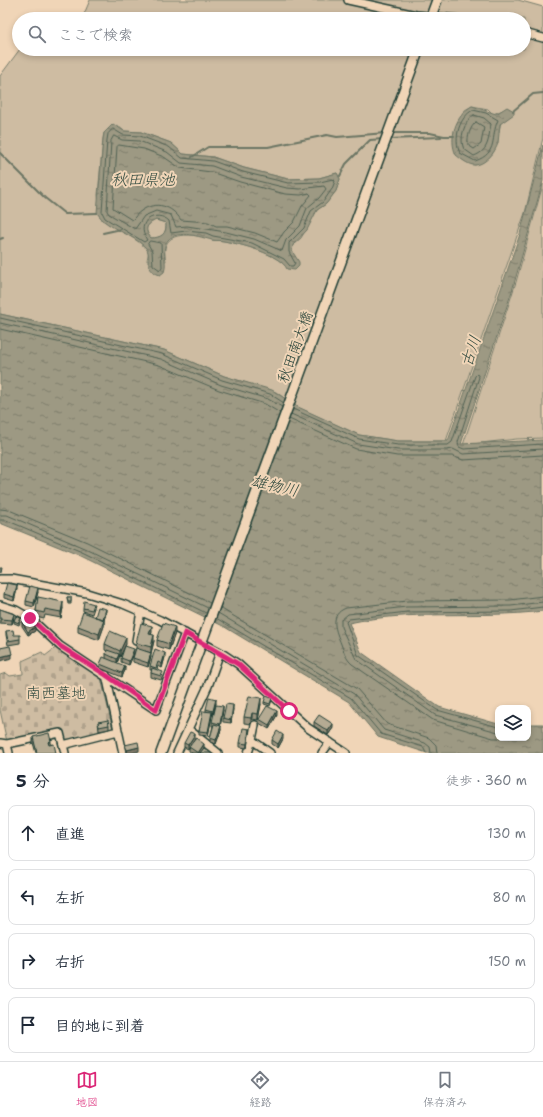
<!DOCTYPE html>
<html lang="ja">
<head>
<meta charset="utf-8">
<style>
  :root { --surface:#fff; --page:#f2f2f3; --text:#1f2937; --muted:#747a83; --line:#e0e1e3; --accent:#db2777 }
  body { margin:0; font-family:"Shantell Sans","Klee One",sans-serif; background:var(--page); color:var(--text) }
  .controls { position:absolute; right:12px; bottom:12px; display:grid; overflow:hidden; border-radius:8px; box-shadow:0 2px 6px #0003 }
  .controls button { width:36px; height:36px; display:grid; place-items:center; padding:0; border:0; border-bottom:1px solid var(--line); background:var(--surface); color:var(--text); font:20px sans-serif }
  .stop { position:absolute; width:12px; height:12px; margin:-9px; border:3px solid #db2777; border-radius:50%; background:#fff }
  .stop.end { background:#db2777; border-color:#fff; box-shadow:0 1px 4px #0008 }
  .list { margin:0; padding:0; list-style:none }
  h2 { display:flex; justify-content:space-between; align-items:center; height:52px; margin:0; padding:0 16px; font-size:17px }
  h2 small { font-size:13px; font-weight:400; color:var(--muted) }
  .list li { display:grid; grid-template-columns:26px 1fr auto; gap:12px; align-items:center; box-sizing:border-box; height:56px; margin:0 8px 8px; padding:0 8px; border:1px solid var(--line); border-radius:8px }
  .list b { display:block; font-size:15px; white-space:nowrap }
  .list em { font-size:13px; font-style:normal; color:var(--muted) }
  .icon { flex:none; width:22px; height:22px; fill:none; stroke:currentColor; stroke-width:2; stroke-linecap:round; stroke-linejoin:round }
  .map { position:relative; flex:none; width:543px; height:753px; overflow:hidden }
  .search { position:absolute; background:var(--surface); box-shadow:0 2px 6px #0003; left:12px; right:12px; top:12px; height:44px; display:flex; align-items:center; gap:10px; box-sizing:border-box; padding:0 14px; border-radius:22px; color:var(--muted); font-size:15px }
  .sheet { height:308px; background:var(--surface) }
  nav { display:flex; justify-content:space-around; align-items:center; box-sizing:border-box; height:56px; border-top:1px solid var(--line); background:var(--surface); font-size:11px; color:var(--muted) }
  nav a { display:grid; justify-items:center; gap:2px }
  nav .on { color:var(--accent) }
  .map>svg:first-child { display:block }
  .grass { fill:#cebca2; stroke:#767c6b; fill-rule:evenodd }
  .cemetery { fill:url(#cemetery-stones); stroke:#767c6b }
  .water { fill:url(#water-ripples); stroke:#6b7463; fill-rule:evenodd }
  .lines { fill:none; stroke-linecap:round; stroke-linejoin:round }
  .shore { stroke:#516254; stroke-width:1 }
  .stream { stroke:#6b7463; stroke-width:2 }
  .street-casing { stroke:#1f3d34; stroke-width:10 }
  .secondary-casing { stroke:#1f3d34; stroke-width:12 }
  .street { stroke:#f0d5b7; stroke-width:7 }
  .secondary { stroke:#f0d5b7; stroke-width:9 }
  .secondary-bridge-casing { stroke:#1f3d34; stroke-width:12; stroke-linecap:butt }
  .secondary-bridge { stroke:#f0d5b7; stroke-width:9 }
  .wall { fill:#9c937e; stroke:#1f3d34 }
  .shaded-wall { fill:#7f7867; stroke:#1f3d34 }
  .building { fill:#b5ab93; stroke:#1f3d34 }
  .route { stroke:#db2777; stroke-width:5 }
  .labels { text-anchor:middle; stroke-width:4; stroke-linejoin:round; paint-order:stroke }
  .street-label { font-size:15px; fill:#1f3d34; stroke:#f0d5b7 }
  .park-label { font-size:15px; fill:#304a3f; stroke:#f0d5b7 }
  .water-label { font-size:16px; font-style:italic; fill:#324b40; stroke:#f0d5b7 }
</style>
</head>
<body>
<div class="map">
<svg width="543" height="753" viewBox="0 0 543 753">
  <defs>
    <pattern id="cemetery-stones" width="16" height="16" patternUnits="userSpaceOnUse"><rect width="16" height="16" fill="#cebca2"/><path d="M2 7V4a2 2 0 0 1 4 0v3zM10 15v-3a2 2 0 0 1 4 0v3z" fill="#b0a28c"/></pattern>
    <pattern id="water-ripples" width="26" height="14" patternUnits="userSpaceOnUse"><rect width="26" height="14" fill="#9d9983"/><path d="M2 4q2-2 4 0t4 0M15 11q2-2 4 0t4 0" fill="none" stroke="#7f7e6c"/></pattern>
  </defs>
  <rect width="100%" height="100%" fill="#f0d5b7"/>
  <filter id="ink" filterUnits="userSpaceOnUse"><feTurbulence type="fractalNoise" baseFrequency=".025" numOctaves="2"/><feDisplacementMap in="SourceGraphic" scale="8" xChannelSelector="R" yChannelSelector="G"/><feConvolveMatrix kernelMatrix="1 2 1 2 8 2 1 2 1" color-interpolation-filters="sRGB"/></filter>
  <g filter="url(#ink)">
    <path class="grass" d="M90 0H518L543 7V138L525 213 446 441H398L359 435 295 406 276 392 224 376 164 350 0 314V76L20 49H524V19H82ZM472 106 488 109 493 114 503 110C503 118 500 124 499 131 493 154 498 154 475 165L463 160 454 131 465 110ZM117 125 124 131 141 132 171 143 183 154 213 157 244 168 288 179 319 178 337 173 340 179 336 191 326 204 317 210 301 238 293 245 292 251 285 265C269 251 244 245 224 241 220 240 216 241 212 240 209 239 207 237 204 237 183 233 159 233 166 261H147C147 258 149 254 148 251 145 243 110 225 102 220L98 195 103 139 104 133Z
      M543 184V438L517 439 463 445 516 282Z
      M156 220 166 223C167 234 161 238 151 238 143 229 147 224 156 220Z"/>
    <path class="cemetery" d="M58 646 101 678 113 730 65 742 62 731 7 742 0 710V675L6 673 10 676 23 674 22 661 42 652 45 656Z"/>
    <path class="water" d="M472 106 496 114 507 107 514 111V114L500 124C499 130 499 137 498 143 495 153 484 166 473 165 467 164 461 159 456 155 448 138 456 115 472 106Z
      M113 124 124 131 141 132 171 143 183 154 213 157 244 168 288 179 319 178 337 173 340 179 336 191 326 204 317 210 307 230 293 245 292 251 299 262V266L295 270 287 269C280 254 240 244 224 241 220 240 216 241 212 240 200 237 179 229 168 240 160 249 168 262 164 272L160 275C141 269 154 256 145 247 132 233 108 230 97 213L103 139 104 133ZM156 220 166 223C167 234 161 238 151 238 143 229 147 224 156 220Z
      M543 145V181L512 291 461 444 543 440V611C479 619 412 609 349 623L361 652 439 707 498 724V738H528V724H543V753H427L378 737 349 702 223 626 81 556 0 523V314L164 350 224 376 272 390 298 407 359 435 398 441H448L520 234Z"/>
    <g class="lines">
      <path class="shore" d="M473 110 486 113 498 120C490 137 499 153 475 161L460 153C453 139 459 117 473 110Z
        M474 115 484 118 491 124C488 138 490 150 474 156L464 149C459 139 464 121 474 115Z
        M476 122 484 127 481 144 474 149 468 145C467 137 470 127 476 122Z
        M113 129 123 135 140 136 169 147 182 158 213 161 243 172 288 183 320 182 333 179 335 181 332 189 323 202 311 211 304 228 289 243V252L295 263 293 266H290L284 259 252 243 213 236 206 233 186 231 171 233 169 221C157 209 134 221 147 240L144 242 105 218 102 212 107 140 108 134Z
        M114 136 122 140 139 141 167 152 181 163 212 166 241 177 287 188 300 189 324 186 326 189 319 198 307 208 300 226 286 240 282 251 254 239 226 232 187 226 176 227 171 215 156 211 144 216 135 229 109 214 107 211 111 141Z
        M119 145 144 149 164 157 180 168 211 172 240 182 285 194 301 195 309 193 311 195 302 206 294 222 284 232 277 242 255 233 227 226H216L208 222 181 220C172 206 156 200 141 211 137 213 135 218 132 220L113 208 117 147Z
        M150 241 161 243 162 267 160 270 153 265 152 251 148 244Z
        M0 318 162 354 222 380 270 394 284 403
        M0 323 161 359 221 385 268 399 282 407
        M0 329 159 365 219 390 265 404 280 413
        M293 409 359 439 398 445H448L452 442 475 376 477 374 479 377 458 442 459 447 464 449 543 444
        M291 414 358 444 398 450H447L453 449 463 454 543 449
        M289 419 356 449 397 456H452L463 460 543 455
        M0 509 9 510 87 542 210 603
        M0 515H7L84 548 208 608
        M0 520H6L82 552 206 613
        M220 608 357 689 387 724 429 738 436 745 437 753
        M218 613 354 694 384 730 425 743 430 747 431 753
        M216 618 351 698 381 734 423 747 426 753
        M498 727 437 710 358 655 346 622 349 619 407 612 511 611 543 607
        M498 732 435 715 356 659 341 627V620L348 614 406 607 511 606 543 602
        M500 738H493L433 720 352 664C346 659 344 652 341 644 336 631 328 615 346 608L407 601 510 600 543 596"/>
      <path class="stream" d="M513 111 533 94 543 93
        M391 133H430L444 136H454
        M389 139 441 137
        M0 153 45 198 65 214 97 213
        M192 157 208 147H268L327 135 337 137 386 133
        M340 176 346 164 370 140 383 139
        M103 233 121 229
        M0 239 3 238"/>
      <g class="street-casing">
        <path id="street" d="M348 0 416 15 459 19
          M524 33 543 38
          M0 579H11L87 593 123 604 160 620 220 652 238 664 308 728 346 753
          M0 605 16 610 30 618 60 646 156 710 185 633
          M136 641 141 611
          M106 675 123 753
          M188 729 218 753
          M252 740 255 725
          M0 743 7 744 60 733 65 753
          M7 744 9 753
          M63 745 118 731
          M177 753 208 686 220 652
          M248 753 252 740 270 753
          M322 753 330 742"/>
      </g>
      <g class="secondary-casing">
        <path id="secondary" d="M161 753 197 655"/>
      </g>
      <use href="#street" class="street"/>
      <use href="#secondary" class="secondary"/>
      <g class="secondary-bridge-casing">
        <path id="secondary-bridge" d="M430 19 437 0
          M197 655 419 49"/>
      </g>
      <use href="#secondary-bridge" class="secondary-bridge"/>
    </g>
    <path class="wall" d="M17 589 14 601 4 598V594Z
      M38 592 34 607 26 605V601Z
      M38 597 63 608 61 618 45 615 44 619 36 617V611Z
      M67 597H71V604H68Z
      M83 608H94L92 614 83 611Z
      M0 609 14 618 12 624 0 623Z
      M106 613 104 620V626L99 640 78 632V626L95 617Z
      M21 620 19 625 14 623V621Z
      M22 622 35 631 28 635 22 626Z
      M6 631 20 639V643L8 645 6 635Z
      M152 632 151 634 154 641 151 653 145 651 151 657 148 667 133 662V658L136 649V643Z
      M175 633 169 650 157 646V640Z
      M105 644H126L120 657 119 656V658L117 663 125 670 122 677 100 668V664L106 658V654L107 651 105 650Z
      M134 653 129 665 121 662V658Z
      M165 657 162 668 158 666 157 670 163 676 161 680 151 677V673L152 670H150V666Z
      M272 700 270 706 264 704V702Z
      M216 703 213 715H212L208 736 199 735V731L206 711V709Z
      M261 704 258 720 252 719 251 724 244 723V717Z
      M233 709 231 723 223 722V718Z
      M223 710 220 726 221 730 216 744 210 742V738L213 726H212V722Z
      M277 715 269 729 259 723V719Z
      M98 722 109 725V729L99 731Z
      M314 722 333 728 328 735 314 726Z
      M249 733 247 748 240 747V743Z
      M33 737 51 744 56 753H36L33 743Z
      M195 738 188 749 184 747V743Z
      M283 739 278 748 272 744V740Z
      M189 747 204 748 211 753H192L189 751Z"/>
    <path class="shaded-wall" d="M17 585V589L14 601V597Z
      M38 588V592L34 607V603Z
      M63 602V608L61 618V612Z
      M106 609V613L104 620V626L99 640V634Z
      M14 614V618L12 624V620Z
      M152 626V632L149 640V634Z
      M35 627V631L28 635V632Z
      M175 627V633L169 650V644Z
      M154 635V641L151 653V647Z
      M126 638V644L120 657V651Z
      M134 649V653L129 665V661Z
      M151 653V657L148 667V663Z
      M165 653V657L162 668V664Z
      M12 654V658L0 661V657Z
      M119 654V658L117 663V659Z
      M125 666V670L122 677V673Z
      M261 698V704L258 720V714Z
      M216 699V703L213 715V711Z
      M233 705V709L231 723V720Z
      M223 706V710L220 728V724Z
      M277 711V715L269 729V725Z
      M212 712V716L208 736V732Z
      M252 713V719L251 724V718Z
      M333 724V728L328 735V731Z
      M221 726V730L216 744V740Z
      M249 729V733L247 748V744Z
      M195 734V738L188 749V745Z
      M283 735V739L278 748V744Z
      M51 741V747L48 748V742Z
      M204 744V748L201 753H198Z
      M139 747V751L132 753H127V750Z"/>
    <path class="building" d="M0 567H2L1 572H0Z
      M7 583 17 585 14 597 4 594Z
      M30 586 38 588 34 603 26 601Z
      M38 597 63 602 61 612 45 609 44 613 36 611Z
      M67 597H71V602H68Z
      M84 601 94 604 92 610 83 608Z
      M98 607 106 609 103 619 95 617Z
      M0 609 14 614 12 620 0 619Z
      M83 612 104 620 99 634 78 626Z
      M16 616 21 618 19 623 14 621Z
      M28 618 35 627 28 632 22 622Z
      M141 623 152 626 149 634 154 635 151 647 136 643Z
      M163 623 175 627 169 644 157 640Z
      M13 630 14 635H20V639L8 641 6 631Z
      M110 631 126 638 120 651 105 644Z
      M10 646 12 654 0 657V648Z
      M125 646 134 649 129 661 121 658Z
      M136 648 151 653 148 663 133 658Z
      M155 649 165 653 162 664 158 662 156 668 150 666Z
      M107 650 119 654 117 659 106 654Z
      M103 657 125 666 122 673 100 664Z
      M152 668 163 672 161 676 151 673Z
      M249 696 261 698 258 714 252 713 251 718 244 717Z
      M266 696 272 698 270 704 264 702Z
      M209 697 216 699 213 711 206 709Z
      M226 704 233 705 231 720 223 718Z
      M216 705 223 706 220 724 212 722Z
      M267 706 277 711 269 725 259 719Z
      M203 711 212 712 208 732 199 731Z
      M319 715 333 724 328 731 314 722Z
      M108 720 109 725 99 727 98 722Z
      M214 724 221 726 216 740 210 738Z
      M243 728 249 729 247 744 240 743Z
      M277 731 283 735 278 744 272 740Z
      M190 732 195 734 188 745 184 743Z
      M49 733 51 741 48 742 49 745 54 744 56 753H37L33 737Z
      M196 738 204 744 198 753 189 747Z
      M138 742 139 747 127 750 125 745Z
      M204 748 211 753H200Z"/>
  </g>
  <g class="lines" filter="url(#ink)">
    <path class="route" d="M30 618 60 646 106 675 156 710 185 633 238 664 289 711"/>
  </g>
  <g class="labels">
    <g class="street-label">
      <text transform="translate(295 347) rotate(-70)" y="5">秋田南大橋</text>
    </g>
    <g class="park-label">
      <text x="56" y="698">南西墓地</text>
    </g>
    <g class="water-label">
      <text x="143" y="185">秋田県池</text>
      <text transform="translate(470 351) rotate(-71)" y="6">古川</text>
      <text transform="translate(275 485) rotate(13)" y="6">雄物川</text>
    </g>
  </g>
</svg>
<div class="controls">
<button><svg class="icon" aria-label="layers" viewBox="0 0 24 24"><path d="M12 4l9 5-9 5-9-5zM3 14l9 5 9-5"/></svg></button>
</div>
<div class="stop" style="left:289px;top:711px"></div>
<div class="stop end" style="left:30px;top:618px"></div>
<div class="search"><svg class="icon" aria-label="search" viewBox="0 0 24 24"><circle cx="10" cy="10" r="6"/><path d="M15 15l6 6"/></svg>ここで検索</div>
</div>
<section class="sheet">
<h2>5 分<small>徒歩 · 360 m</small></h2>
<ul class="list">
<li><svg class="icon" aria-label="ahead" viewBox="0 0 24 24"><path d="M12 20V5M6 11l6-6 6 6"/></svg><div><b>直進</b></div><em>130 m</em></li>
<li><svg class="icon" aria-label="left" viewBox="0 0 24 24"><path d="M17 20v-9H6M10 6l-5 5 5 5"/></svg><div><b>左折</b></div><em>80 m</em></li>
<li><svg class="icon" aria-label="right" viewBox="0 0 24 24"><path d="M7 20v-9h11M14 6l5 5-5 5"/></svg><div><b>右折</b></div><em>150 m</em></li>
<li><svg class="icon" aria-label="arrive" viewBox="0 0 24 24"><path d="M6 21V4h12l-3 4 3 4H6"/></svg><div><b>目的地に到着</b></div></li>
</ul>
</section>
<nav>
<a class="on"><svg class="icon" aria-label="map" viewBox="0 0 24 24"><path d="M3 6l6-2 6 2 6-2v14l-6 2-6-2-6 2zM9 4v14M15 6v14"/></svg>地図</a>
<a><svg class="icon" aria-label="directions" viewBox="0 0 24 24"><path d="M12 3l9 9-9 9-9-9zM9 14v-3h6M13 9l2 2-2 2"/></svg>経路</a>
<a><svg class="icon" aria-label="saved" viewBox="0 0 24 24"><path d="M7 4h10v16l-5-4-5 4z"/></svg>保存済み</a>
</nav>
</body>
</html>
